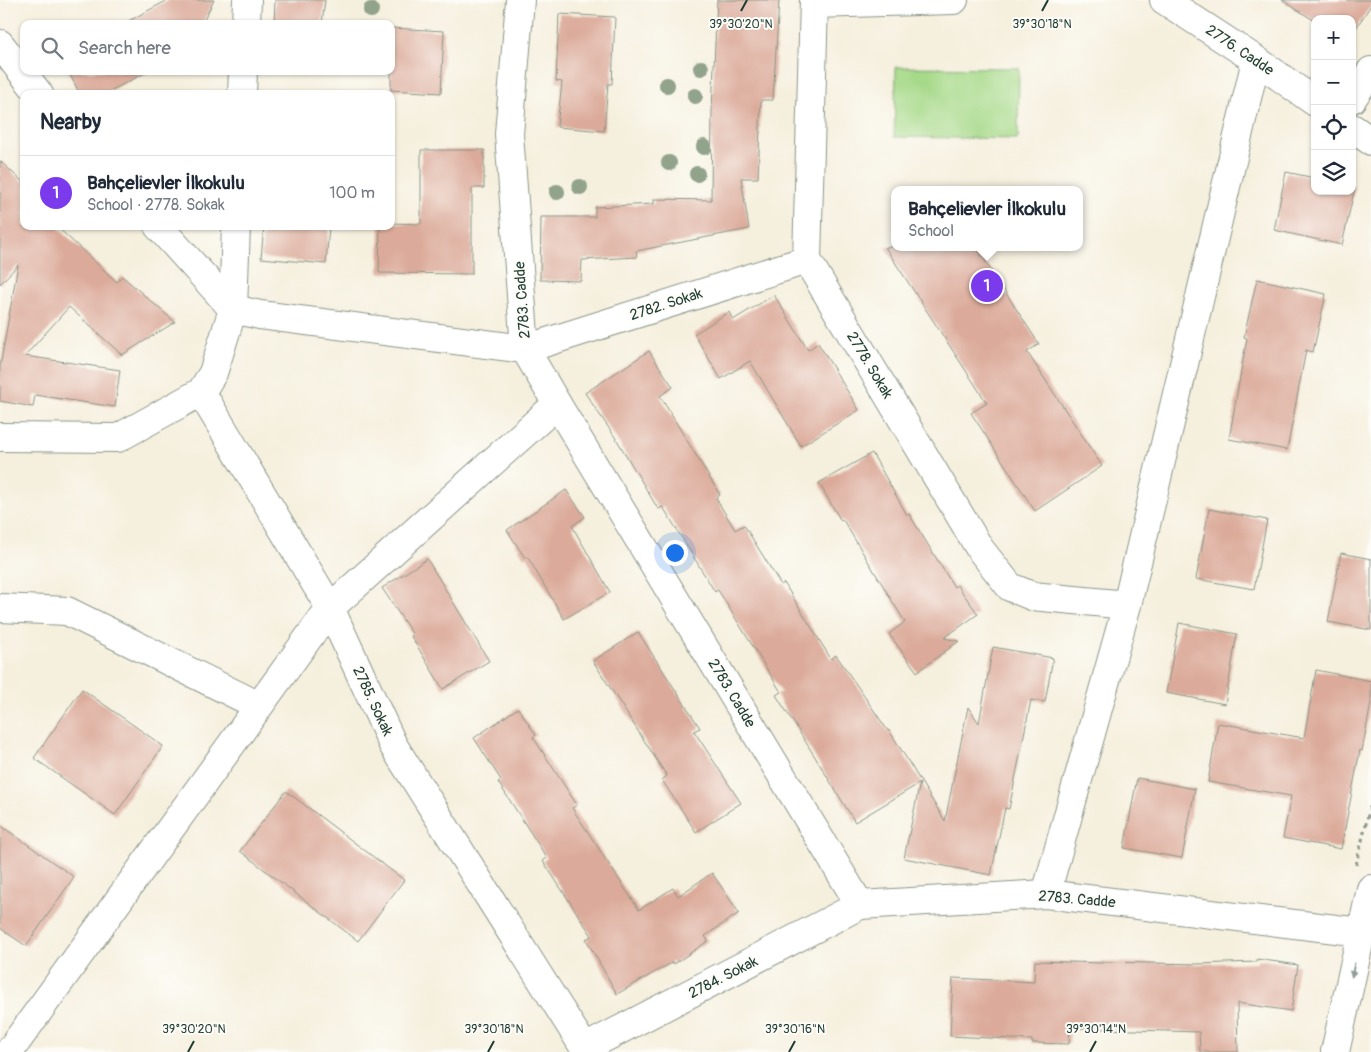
<!DOCTYPE html>
<html lang="en">
<head>
<meta charset="utf-8">
<style>
  :root { --surface:#fff; --page:#f2f2f3; --text:#1f2937; --muted:#747a83; --line:#e0e1e3; --accent:#7c3aed }
  body { margin:0; font-family:Pangolin,sans-serif; background:var(--page); color:var(--text) }
  .controls { position:absolute; right:15px; top:15px; display:grid; overflow:hidden; border-radius:10px; box-shadow:0 1px 4px #0004 }
  .controls button { width:45px; height:45px; display:grid; place-items:center; padding:0; border:0; border-bottom:1px solid var(--line); background:var(--surface); color:var(--text); font:25px sans-serif }
  .you { position:absolute; left:674px; top:552px; width:18px; height:18px; margin:-12px; border:4px solid #fff; border-radius:50%; background:#1a73e8; box-shadow:0 0 0 8px #1a73e833 }
  .badge { display:grid; place-items:center; width:32px; height:32px; border-radius:50%; background:var(--accent); color:#fff; font-size:16px; font-weight:700 }
  .pin { position:absolute; translate:-50% -50%; border:2px solid #fff; box-shadow:0 1px 5px #0006 }
  .popup { position:absolute; left:891px; top:186px; width:192px; height:65px; box-sizing:border-box; display:grid; place-content:center; border-radius:10px; background:var(--surface); filter:drop-shadow(0 1px 4px #0005); font-size:16px; white-space:nowrap; color:var(--muted) }
  .popup b { font-size:19px; color:var(--text) }
  .popup::after { content:''; position:absolute; left:50%; top:100%; margin-left:-10px; border:10px solid transparent; border-top-color:var(--surface) }
  .list { margin:0; padding:0; list-style:none }
  h2 { display:flex; justify-content:space-between; align-items:center; height:65px; margin:0; padding:0 20px; font-size:21px }
  h2 small { font-size:16px; font-weight:400; color:var(--muted) }
  .list li { display:grid; grid-template-columns:32px 1fr auto; gap:15px; align-items:center; box-sizing:border-box; height:75px; padding:0 20px; border-top:1px solid var(--line) }
  .list b { display:block; font-size:19px; white-space:nowrap }
  .list p { margin:0; font-size:16px; white-space:nowrap; color:var(--muted) }
  .list em { font-size:16px; font-style:normal; color:var(--muted) }
  .icon { flex:none; width:28px; height:28px; fill:none; stroke:currentColor; stroke-width:2; stroke-linecap:round; stroke-linejoin:round }
  .map { position:relative; flex:none; width:1371px; height:1052px; overflow:hidden }
  .search { position:absolute; background:var(--surface); box-shadow:0 1px 4px #0004; left:20px; top:20px; width:375px; height:55px; display:flex; align-items:center; gap:12px; box-sizing:border-box; padding:0 18px; border-radius:10px; color:var(--muted); font-size:19px }
  .panel { position:absolute; background:var(--surface); box-shadow:0 1px 4px #0004; left:20px; top:90px; width:375px; height:140px; border-radius:10px }
  .map>svg:first-child { display:block }
  .green { fill:#a6d988; stroke:#628b5e }
  .building { fill:#dbaa9a }
  .lines { fill:none; stroke-linecap:round; stroke-linejoin:round }
  .minor-casing { stroke:#8a9688; stroke-width:30 }
  .secondary-casing { stroke:#8a9688; stroke-width:30 }
  .primary-casing { stroke:#8a9688; stroke-width:30 }
  .path { stroke:#8a9688; stroke-width:3; stroke-dasharray:4 4; stroke-linecap:butt }
  .minor { stroke:#fff; stroke-width:28 }
  .secondary { stroke:#fff; stroke-width:28 }
  .primary { stroke:#fff; stroke-width:28 }
  .tree { fill:#92a38c }
  .oneway { fill:#8f9e9a }
  .ticks { fill:none; stroke:#1f3d34; stroke-width:2 }
  .labels { text-anchor:middle; stroke-width:4; stroke-linejoin:round; paint-order:stroke }
  .street-label { font-size:15px; fill:#1f3d34; stroke:#fdfcf7 }
  .ticks-label { font-size:12px; text-anchor:middle; fill:#1f3d34; stroke:#fdfcf7; stroke-width:4; stroke-linejoin:round; paint-order:stroke }
</style>
</head>
<body>
<div class="map">
<svg width="1371" height="1052" viewBox="0 0 1371 1052">
  <rect width="100%" height="100%" fill="#fdfcf7"/>
  <filter id="ink" filterUnits="userSpaceOnUse"><feTurbulence type="fractalNoise" baseFrequency=".02" numOctaves="2"/><feDisplacementMap in="SourceGraphic" scale="10" xChannelSelector="R" yChannelSelector="G"/><feConvolveMatrix kernelMatrix="1 2 1 2 8 2 1 2 1" color-interpolation-filters="sRGB"/></filter>
  <filter id="wash" filterUnits="userSpaceOnUse"><feTurbulence type="fractalNoise" baseFrequency=".0096" numOctaves="4" result="noise"/><feDisplacementMap in="SourceGraphic" scale="20" xChannelSelector="R" yChannelSelector="G"/><feGaussianBlur stdDeviation="1.12" result="paint"/><feColorMatrix in="noise" values="0 0 0 0 0 0 0 0 0 0 0 0 0 0 0 0 0 1.4 0 .05"/><feComposite in="paint" operator="in"/></filter>
  <g filter="url(#wash)">
    <rect width="100%" height="100%" fill="#f5efdd"/>
    <path class="green" d="M896 67 1019 68 1018 139 894 137Z"/>
    <g id="blocks">
      <path class="building" d="M168 0H214L202 24H123Z
        M275 0H325L322 24H274Z
        M717 0H779L773 100H761L758 178H741L749 229 636 251 637 257 582 260 581 281 540 280 541 217H595V207L654 204V199L711 200 712 110Z
        M1282 0H1371V5L1352 34V19H1315V21Z
        M559 14 615 17 612 84H608L604 131 557 127 562 82 556 81Z
        M391 28 444 31 441 93 391 90Z
        M68 71H149L104 94H80Z
        M421 150H484V188H472V274L379 273 380 226H391V223L421 224Z
        M0 161 24 183V226H56L117 282 122 276 175 322 122 355 69 307 25 356 120 370 115 407 35 395 33 407 0 401V367L18 265 0 284Z
        M1286 172 1315 178V191H1352V186L1355 187 1342 245 1274 230Z
        M264 226H329L326 264 261 258Z
        M885 247H976L1039 344 1027 352 1102 466 1035 511 971 413 987 403Z
        M1257 279 1326 294 1313 352 1306 350 1287 450 1229 439 1247 338 1244 337Z
        M774 295 808 350 818 343 859 410 801 446 750 361 721 379 694 334 729 312 733 320Z
        M649 351 673 387 660 396 720 495 716 498 735 530 744 525 781 585 784 583 831 659 836 655 888 731 889 730 945 821 968 707 979 723 993 647 1053 658 1045 702 1031 700 1009 809 1005 808 991 875 904 858 920 783 855 822 812 752 776 695 781 692 718 590 715 592 663 507 658 509 617 440 585 393Z
        M872 453 907 515 909 514 954 587 957 585 978 614 944 638 959 641 917 672 889 634 905 622 843 520 841 521 819 483Z
        M566 490 585 517 572 526 610 592 564 619 527 556 525 558 507 530Z
        M1209 509 1267 520 1254 589 1196 579Z
        M1341 553 1371 559V630L1328 622Z
        M427 559 489 661 443 689 411 636 413 635 382 588Z
        M1179 623 1237 634 1225 704 1166 693Z
        M638 632 700 728 694 731 741 803 696 832 662 780 667 776 593 661Z
        M1316 670 1371 681V703L1362 751 1360 750 1341 849 1283 838 1291 796 1208 782 1218 723 1304 738Z
        M82 689 163 746 115 815 34 758Z
        M518 708 536 735 533 737 577 805 572 808 639 910 673 888 678 896 712 873 739 913 705 936 708 941 674 964 673 962 617 994 586 939 592 936 543 861 547 858 498 782 501 780 474 738Z
        M1137 778 1195 789 1182 858 1124 848Z
        M286 791 404 880 358 941 240 851Z
        M0 825 74 877 26 946 0 928Z
        M1257 959 1298 965 1291 1011 1237 1003 1238 1052H1200L1199 1032 1070 1028 1069 1044 1032 1043V1040L950 1036 953 978 1034 982 1035 961 1102 963V962L1196 964 1257 962Z"/>
    </g>
  </g>
  <g filter="url(#ink)">
    <use href="#blocks" fill-opacity="0" stroke="#8a9688" stroke-width="1"/>
    <g class="lines">
      <g class="minor-casing">
        <path id="minor" d="M814 0 807 260 980 549 1010 587 1032 596 1127 605
          M1164 0 1256 60 1315 102
          M814 4 954 0
          M246 24 247 0
          M242 94 243 71
          M1352 99 1371 71
          M1352 128 1371 141
          M525 349 807 260
          M557 404 330 608 393 745 587 1052
          M0 437 118 438 201 392 213 373 233 309 236 226
          M0 608 67 611 259 706
          M1046 894 1127 605 1256 60
          M585 1048 860 905
          M9 1052 330 608 201 392"/>
      </g>
      <g class="secondary-casing">
        <path id="secondary" d="M520 0 509 134 525 349 557 404 860 905 1046 894 1361 932
          M0 44 39 94
          M158 226 233 309 260 315 525 349"/>
      </g>
      <g class="primary-casing">
        <path id="primary" d="M1335 1052 1371 889"/>
      </g>
      <path class="path" d="M1356 865 1371 803"/>
      <use href="#minor" class="minor"/>
      <use href="#secondary" class="secondary"/>
      <use href="#primary" class="primary"/>
    </g>
    <g class="tree">
      <circle cx="371" cy="10" r="8"/>
      <circle cx="701" cy="68" r="8"/>
      <circle cx="667" cy="85" r="8"/>
      <circle cx="695" cy="96" r="8"/>
      <circle cx="704" cy="147" r="8"/>
      <circle cx="669" cy="163" r="8"/>
      <circle cx="697" cy="174" r="8"/>
      <circle cx="580" cy="187" r="8"/>
      <circle cx="557" cy="192" r="8"/>
    </g>
    <defs><path id="oneway-solid" d="M-6-.8H1V-3.2L6.5 0L1 3.2V.8H-6Z" transform="scale(1.25)"/></defs>
    <use class="oneway" href="#oneway-solid" transform="translate(1353 970) rotate(102)"/>
  </g>
  <path class="ticks" d="M741 11 747 0M1042 11 1048 0M188 1052 194 1041M488 1052 494 1041M789 1052 795 1041M1090 1052 1096 1041"/>
  <g class="labels">
    <g class="street-label">
      <text transform="translate(1240 50) rotate(34)" y="5">2776. Cadde</text>
      <text transform="translate(522 300) rotate(-94)" y="5">2783. Cadde</text>
      <text transform="translate(666 304) rotate(-18)" y="5">2782. Sokak</text>
      <text transform="translate(870 365) rotate(59)" y="5">2778. Sokak</text>
      <text transform="translate(732 693) rotate(59)" y="5">2783. Cadde</text>
      <text transform="translate(373 701) rotate(65)" y="5">2785. Sokak</text>
      <text transform="translate(1077 899) rotate(5)" y="5">2783. Cadde</text>
      <text transform="translate(723 977) rotate(-27)" y="5">2784. Sokak</text>
    </g>
  </g>
  <g class="ticks-label">
    <text x="1042" y="28">39°30'18"N</text>
    <text x="741" y="28">39°30'20"N</text>
    <text x="194" y="1033">39°30'20"N</text>
    <text x="494" y="1033">39°30'18"N</text>
    <text x="795" y="1033">39°30'16"N</text>
    <text x="1096" y="1033">39°30'14"N</text>
  </g>
</svg>
<div class="controls">
<button>+</button>
<button>−</button>
<button><svg class="icon" aria-label="locate" viewBox="0 0 24 24"><circle cx="12" cy="12" r="6"/><path d="M12 2v4M12 18v4M2 12h4M18 12h4"/></svg></button>
<button><svg class="icon" aria-label="layers" viewBox="0 0 24 24"><path d="M12 4l9 5-9 5-9-5zM3 14l9 5 9-5"/></svg></button>
</div>
<div class="you"></div>
<div class="pin badge" style="left:987px;top:286px">1</div>
<div class="popup"><b>Bahçelievler İlkokulu</b>School</div>
<div class="search"><svg class="icon" aria-label="search" viewBox="0 0 24 24"><circle cx="10" cy="10" r="6"/><path d="M15 15l6 6"/></svg>Search here</div>
<section class="panel">
<h2>Nearby<small></small></h2>
<ul class="list">
<li><span class="badge">1</span><div><b>Bahçelievler İlkokulu</b><p>School · 2778. Sokak</p></div><em>100 m</em></li>
</ul>
</section>
</div>
</body>
</html>
